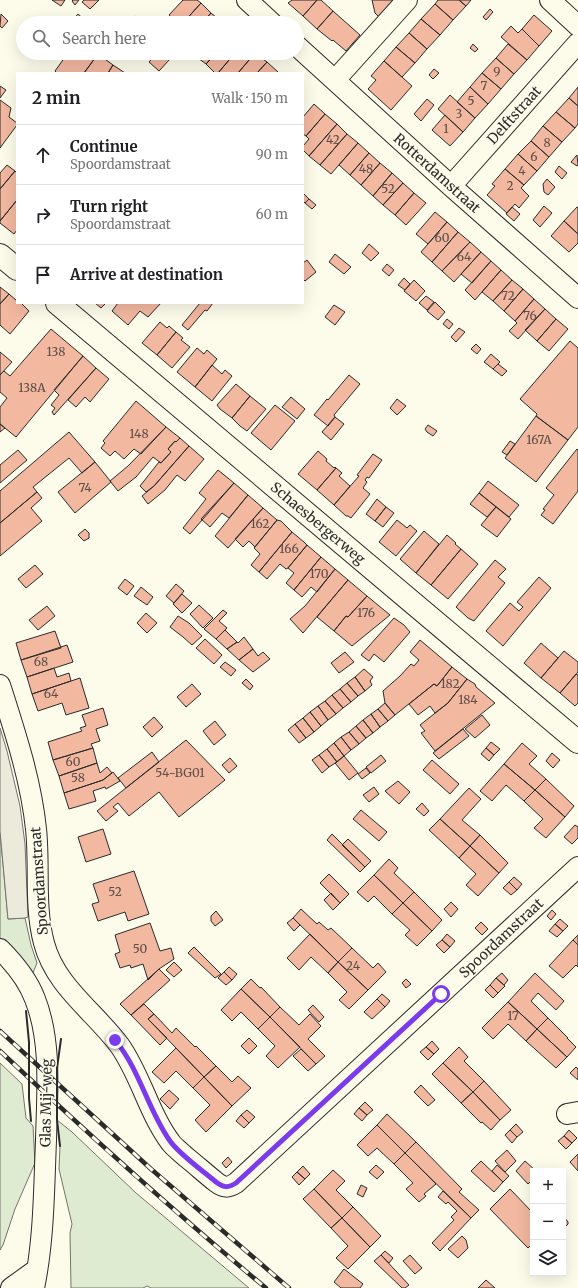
<!DOCTYPE html>
<html lang="en">
<head>
<meta charset="utf-8">
<style>
  :root { --surface:#fff; --page:#f6f6f6; --text:#202124; --muted:#757577; --line:#e0e0e0 }
  body { margin:0; font-family:Merriweather,serif; background:var(--page); color:var(--text) }
  .controls { position:absolute; right:12px; bottom:12px; display:grid; overflow:hidden; border-radius:0px; box-shadow:0 4px 16px #0002 }
  .controls button { width:36px; height:36px; display:grid; place-items:center; padding:0; border:0; border-bottom:1px solid var(--line); background:var(--surface); color:var(--text); font:20px sans-serif }
  .stop { position:absolute; width:12px; height:12px; margin:-9px; border:3px solid #7c3aed; border-radius:50%; background:#fff }
  .stop.end { background:#7c3aed; border-color:#fff; box-shadow:0 1px 4px #0008 }
  .list { margin:0; padding:0; list-style:none }
  h2 { display:flex; justify-content:space-between; align-items:center; height:52px; margin:0; padding:0 16px; font-size:17px }
  h2 small { font-size:13px; font-weight:400; color:var(--muted) }
  .list li { display:grid; grid-template-columns:26px 1fr auto; gap:12px; align-items:center; box-sizing:border-box; height:60px; padding:0 16px; border-top:1px solid var(--line) }
  .list b { display:block; font-size:15px; white-space:nowrap }
  .list p { margin:0; font-size:13px; white-space:nowrap; color:var(--muted) }
  .list em { font-size:13px; font-style:normal; color:var(--muted) }
  .icon { flex:none; width:22px; height:22px; fill:none; stroke:currentColor; stroke-width:2; stroke-linecap:round; stroke-linejoin:round }
  .map { position:relative; flex:none; width:578px; height:1288px; overflow:hidden }
  .search { position:absolute; background:var(--surface); box-shadow:0 4px 16px #0002; left:16px; top:16px; width:288px; height:44px; display:flex; align-items:center; gap:10px; box-sizing:border-box; padding:0 14px; border-radius:22px; color:var(--muted); font-size:15px }
  .panel { position:absolute; background:var(--surface); box-shadow:0 4px 16px #0002; left:16px; top:72px; width:288px; height:232px; border-radius:0px }
  .map>svg:first-child { display:block }
  .green { fill:#deebd1; stroke:#74746e }
  .parking { fill:#eceadb; stroke:#74746e }
  .building { fill:#f2b8a0; stroke:#2b2b2b }
  .lines { fill:none; stroke-linecap:round; stroke-linejoin:round }
  .minor-casing { stroke:#2b2b2b; stroke-width:22 }
  .tertiary-casing { stroke:#2b2b2b; stroke-width:24 }
  .minor { stroke:#fdfbea; stroke-width:20 }
  .tertiary { stroke:#fdfbea; stroke-width:22 }
  .rail-casing { stroke:#2b2b2b; stroke-width:4.5 }
  .rail { stroke:#fdfbea; stroke-width:3; stroke-dasharray:9; stroke-linecap:butt }
  .wall { stroke:#2b2b2b; stroke-width:2 }
  .route { stroke:#7c3aed; stroke-width:5 }
  .labels { text-anchor:middle; stroke-width:3; stroke-linejoin:round; paint-order:stroke }
  .number-label { font-size:12px; fill:#5d4e48 }
  .street-label { font-size:14px; fill:#2b2b2b; stroke:#fdfbea }
</style>
</head>
<body>
<div class="map">
<svg width="578" height="1288" viewBox="0 0 578 1288">
  <rect width="100%" height="100%" fill="#fdfbea"/>
  <path class="green" d="M0 831 8 919 25 918 31 945 37 963 32 975 0 940Z
    M0 1063 22 1084 26 1118 33 1126 35 1163 15 1209 3 1245 0 1250Z
    M57 1120 72 1132 136 1193 249 1288H151L147 1286 143 1288H71L70 1233 72 1224 59 1169 60 1146Z"/>
  <path class="parking" d="M0 728 7 751 20 806 25 844 28 917 25 918 8 919 0 831Z"/>
  <path class="building" d="M52 0H65L61 6Z
    M73 0H79L75 5 72 1Z
    M84 0H99L90 9 82 2Z
    M183 0H197L201 3 183 23H178L169 15Z
    M292 0H317L303 16 288 3Z
    M317 0H321L333 11 317 29 303 16Z
    M372 0H396L381 19 375 13Z
    M438 0H459L466 6 453 20 435 4Z
    M459 0H471L466 6Z
    M201 3 211 13 202 23H183Z
    M435 4 453 20 440 35 421 19Z
    M490 9 493 12 486 20 483 17Z
    M333 11 360 35 346 51 333 40 332 41 317 29Z
    M211 13 223 23H202Z
    M1 14 8 21 2 28 0 26Z
    M78 14 87 22 86 23H75L72 21Z
    M534 15 552 31 539 46 522 29Z
    M135 16 143 23H129Z
    M421 19 440 35 427 49 409 33Z
    M511 26 518 33 522 29 539 46 527 60 501 37Z
    M409 33 427 49 415 63 396 47Z
    M473 44 478 49 475 52 470 48Z
    M508 44 527 60 514 74 496 58Z
    M396 47 415 63 402 77 384 61Z
    M68 53H97L98 54 84 73H57L55 71Z
    M157 53H162L170 59 159 71 149 62Z
    M196 53H216L206 64 194 55Z
    M216 53H235L218 73H215L206 64Z
    M235 53H255L238 73H218Z
    M255 53 267 62 257 73H238Z
    M98 54 113 65 108 73H84Z
    M496 58 514 74 501 89 482 73Z
    M384 61 412 86 391 110 368 89 376 80 371 76Z
    M267 62 278 72 277 73H257Z
    M113 65 125 73H108Z
    M434 69 439 73 433 79 429 75Z
    M482 73 501 89 488 104 470 87Z
    M0 86 6 90 0 98Z
    M470 87 488 104 475 118 457 102Z
    M578 87V106L569 98Z
    M450 95 475 118 463 132 438 109Z
    M569 98 578 106V124L575 128 556 112Z
    M427 99 434 105 421 121 414 114Z
    M0 100 11 108 9 117 17 123V125L0 148Z
    M314 104 325 114 306 136 303 134V117Z
    M556 112 575 128 562 142 543 126Z
    M325 114 337 124 309 156 303 150V146L309 139 306 136Z
    M445 115 463 132 450 146 432 130Z
    M337 124 347 134 320 165 309 156Z
    M543 126 562 142 549 157 531 141Z
    M347 134 358 143 331 174 320 165Z
    M531 141 549 157 537 171 518 154Z
    M358 143 369 153 350 175 339 165Z
    M369 153 380 163 361 185 350 175Z
    M518 154 537 171 524 185 505 169Z
    M577 155 578 165 577 166 571 162Z
    M380 163 392 173 373 196 361 185Z
    M7 165 15 171 0 189V173Z
    M559 166 567 173 562 179 555 172Z
    M505 169 524 185 521 188 529 196 519 208 515 204 507 213 487 195 495 186 492 184Z
    M15 171 17 173V200L0 221V189Z
    M392 173 403 183 383 205 373 196Z
    M547 179 555 187 548 195 544 192 543 184Z
    M403 183 414 193 395 215 383 205Z
    M303 193 309 199 305 203 303 201Z
    M414 193 426 203 406 225 395 215Z
    M309 199 316 205 312 209 305 203Z
    M17 200V230L14 234 0 223V221Z
    M544 206 552 213 540 227 533 220Z
    M512 207 520 214 514 221 506 214Z
    M577 207H578V234L564 221Z
    M435 212 447 222 428 244 416 234Z
    M564 221 578 234V243L569 252 551 236Z
    M447 222 458 232 432 262 421 252Z
    M458 232 470 242 442 271 432 262Z
    M470 242 481 252 454 282 442 271Z
    M369 244 379 253 371 261 362 253Z
    M481 252 491 261 472 283 461 274Z
    M335 254 351 267 344 274 329 262Z
    M307 260 316 272 305 281 303 279V263Z
    M491 261 501 270 475 300 465 290Z
    M387 264 394 270 389 276 382 270Z
    M501 270 512 280 493 301 482 292Z
    M404 278 410 284 405 290 398 285Z
    M414 280 425 291 416 301 404 291Z
    M512 280 523 289 504 311 493 301Z
    M0 287 9 294 0 304Z
    M523 289 534 299 515 321 504 311Z
    M9 294 17 301V303H21L29 311 10 334 0 325V304Z
    M426 296 434 302 427 310 419 303Z
    M534 299 545 309 518 339 509 331 517 323 515 321Z
    M435 302 445 312 438 320 427 311Z
    M95 303H106L101 308Z
    M118 303H161L148 317 140 311 128 325 112 311Z
    M200 303H213L207 311 205 310 188 330 182 325Z
    M334 305 345 312 335 325 325 317Z
    M545 309 556 319 537 341 525 330Z
    M447 319 453 324 449 329 443 324Z
    M556 319 568 329 549 351 537 341Z
    M160 322 167 328 169 326 176 332 157 355 142 343Z
    M459 328 465 332 456 342 451 337Z
    M51 329 83 356 16 437 0 424V407L7 398 0 392V375L4 371 10 376Z
    M176 332 183 338 181 340 190 347 172 368 157 355Z
    M570 341 578 348V427L568 440 536 416 537 414 520 399Z
    M476 344 481 349 477 354 471 349Z
    M197 348 204 354 207 350 217 359 195 387 177 372Z
    M0 352 12 362 0 375Z
    M491 354 500 362 493 369 484 362Z
    M83 356 96 368 54 415 52 412 55 408 51 405 59 395 54 390Z
    M498 364 507 371 502 376 493 369Z
    M212 365 222 374 225 370 232 376 212 401 195 387Z
    M96 368 109 379 90 402 85 397 76 407 68 400Z
    M349 375 360 384 334 415 335 417 328 426 314 415 327 399 328 400Z
    M236 384 250 396 232 418 220 409 217 405Z
    M250 396 266 409 247 431 240 426 232 418Z
    M291 397 305 409 297 419 282 407Z
    M397 399 406 406 397 415 390 408Z
    M136 401 166 427 141 454 134 449 124 459 115 451 110 456 101 448 105 443 103 441Z
    M275 405 295 421 271 450 251 433Z
    M536 416 568 440 536 482 505 458Z
    M335 417 344 424 331 440 322 432Z
    M0 424 5 428 0 432Z
    M428 425 437 431 433 436 427 432 425 429Z
    M166 427 180 438 176 442 175 441 168 449 171 452 161 463 153 457 136 477 118 491 110 481 128 466Z
    M69 432 95 462 82 473 69 458 33 487 37 492 0 523V491Z
    M180 438 189 446 154 486 146 492 140 486 159 462 161 463 171 452 168 449 175 441 176 442Z
    M510 441 515 444 507 455 502 452Z
    M189 446 204 459 185 481 177 475 165 490 148 504 142 496 154 486Z
    M577 449 578 450V491L553 524 541 515 545 510 543 509 554 495 546 488Z
    M18 450 27 460 0 483V465Z
    M318 451 327 459 326 461 334 468 335 467 336 468 317 490 298 474Z
    M373 454 382 460 369 478 367 477 365 480 367 482 363 488 370 494 351 518 348 516H346L334 505 359 476 357 475Z
    M95 462 111 482 75 513 58 492Z
    M336 468 342 473 339 476 350 486 334 505 317 490Z
    M218 470 234 483 190 534 183 528 206 499 199 493Z
    M488 481 519 505 509 517 479 493Z
    M234 483 248 495 229 518 222 513 210 527 201 519Z
    M37 492 42 498 31 508 42 521 0 556V523Z
    M479 493 496 507 487 517 470 504Z
    M248 495 263 508 228 548 215 536Z
    M377 499 386 507 375 521 366 514Z
    M386 507 394 513 383 527 375 521Z
    M496 507 511 519 497 537 481 525Z
    M263 508 277 520 255 547 249 541 243 547 235 539Z
    M277 520 281 521 292 532 259 572 251 565 260 554 254 548Z
    M397 520 407 528 410 525 417 531 396 556 379 542Z
    M85 529 89 533V538L84 541 78 535Z
    M424 531 439 544 416 573 400 559Z
    M292 532 304 542 307 545 288 568 286 569 280 564 267 579 259 572Z
    M447 535 456 543 455 544 461 549 431 585 416 573Z
    M307 545 321 557 294 590 286 583 294 573 288 568Z
    M461 549 478 564 448 599 431 585Z
    M321 557 335 569 317 592 311 587 302 597 294 590Z
    M495 560 506 569 498 577 505 583 474 621 468 618 456 607Z
    M35 565 43 574 26 588 18 579Z
    M335 569 348 580 303 633 290 619 305 606Z
    M539 577 551 588 503 646 486 631 510 603 519 611 523 607 517 602Z
    M125 579 134 586 127 595 118 588Z
    M348 580 367 596 348 617 346 616 334 631 317 617Z
    M176 584 184 591 174 603 166 596Z
    M141 587 153 597 147 605 134 596Z
    M182 594 192 603 182 613 173 604Z
    M367 596 390 615 352 646 334 631 346 616 348 617Z
    M199 605 213 618 203 628 190 614Z
    M47 606 55 616 38 630 29 620Z
    M223 610 227 613 219 621 227 628 216 639 204 629Z
    M146 613 157 623 147 633 137 623Z
    M178 616 189 623 202 636 192 645 183 637 170 627Z
    M394 618 404 625 410 632 384 662 374 654 369 661 361 655Z
    M225 630 237 642 227 649 216 639Z
    M55 631 61 648 21 660 16 643Z
    M244 637 253 649 239 660 227 649 237 642 238 643Z
    M205 639 222 655 214 664 196 648Z
    M420 640 452 667 437 686 434 684 395 715 385 703 383 691 400 676 411 664 414 666 419 660 410 652Z
    M541 643 558 658 541 678 524 663Z
    M67 645 73 662 27 677 21 660Z
    M253 649 258 656 263 652 270 659 253 672 239 660Z
    M564 651 578 662V672L560 693 541 678Z
    M345 652 354 662 339 673 331 663Z
    M225 662 236 670 231 676 220 667Z
    M452 667 467 679 448 703 435 713 430 706 418 715 409 704 434 684 437 686Z
    M54 668 57 677 69 673 71 681 32 694 27 677Z
    M364 669 373 677 370 681 372 685 365 691 355 677Z
    M576 674 578 675V703L575 706 560 693Z
    M355 677 365 691 358 696 347 683Z
    M80 678 89 708 66 715 62 703 38 711 32 694Z
    M246 679 253 686 250 690 242 683Z
    M467 679 475 684 476 687 495 703 435 751 421 733 425 731 420 725 448 703Z
    M347 683 358 696 351 702 340 689Z
    M192 684 201 694 186 707 177 697Z
    M340 689 351 702 343 708 332 695Z
    M332 695 343 708 336 714 325 701Z
    M325 701 336 714 328 720 318 706Z
    M385 703 395 715 388 721 378 709Z
    M318 706 328 720 321 726 310 712Z
    M103 708 108 725 96 729 100 741 91 744 93 748 53 760 48 742 82 731 80 728 86 726 82 715Z
    M378 709 388 721 380 727 371 714Z
    M310 712 321 726 314 732 303 718Z
    M371 714 380 727 373 733 363 720Z
    M482 715 490 725 475 738 465 729Z
    M154 717 163 727 152 737 143 727Z
    M303 718 314 732 306 738 295 724Z
    M363 720 373 733 366 738 356 726Z
    M215 721 226 735 214 745 203 731Z
    M295 724 306 738 299 743 288 730Z
    M356 726 366 738 359 744 349 732Z
    M463 729 469 736 439 759 433 753Z
    M349 732 359 744 351 750 341 737Z
    M341 737 351 750 344 756 334 743Z
    M186 740 225 780 179 817 159 792 129 816 118 803 113 807 118 811 106 821 97 811Z
    M491 742 500 749 494 755 486 748Z
    M334 743 344 756 337 762 327 749Z
    M522 743 537 756 529 764 546 779 535 790 504 764Z
    M93 748 97 763 59 776 53 760Z
    M486 748 494 755 489 761 481 754Z
    M327 749 337 762 329 767 319 755Z
    M152 752 159 762 126 788 118 778Z
    M552 753 560 760 553 768 546 761Z
    M319 755 329 767 322 773 312 760Z
    M381 755 386 761 371 773 366 767Z
    M344 756 358 773 349 780 335 763Z
    M230 758 237 766 229 773 222 765Z
    M432 760 459 784 450 794 423 770Z
    M97 763 100 773 107 767 112 773 103 780 64 793 59 776Z
    M504 764 535 790 524 801 506 785 492 801 480 791Z
    M366 768 370 773 362 779 358 774Z
    M113 772 120 781 106 789 105 787 93 791 96 801 69 809 64 793 103 780Z
    M546 779 574 806 565 817 535 790Z
    M398 781 410 792 399 804 385 791Z
    M374 787 379 794 369 802 363 795Z
    M469 788 481 799 462 820 480 835 470 846 440 819Z
    M535 790 565 817 546 838 534 828 543 819 524 801Z
    M422 803 429 811 424 816 416 809Z
    M361 810 387 832 379 841 353 819Z
    M440 819 470 846 459 858 429 830Z
    M575 825 578 827V838L572 844 564 837Z
    M103 829 111 854 86 862 78 837Z
    M332 834 365 867 360 872 327 840Z
    M480 835 508 863 499 873 470 846Z
    M348 839 371 861 365 867 342 845Z
    M470 846 499 873 478 896 466 885 476 874 459 858Z
    M389 859 398 868 394 873 414 892 403 903 374 875Z
    M134 871 149 914 128 921 125 912 98 921 92 904 99 902 93 884Z
    M329 874 349 894 340 903 320 883Z
    M374 875 403 903 392 914 374 896 368 902 357 892Z
    M514 877 522 884 517 890 509 882Z
    M509 882 517 890 511 895 503 888Z
    M414 892 442 920 432 931 403 903Z
    M331 893 340 903 333 910 324 900Z
    M451 902 458 909 451 917 444 909Z
    M403 903 432 931 417 946 405 935 410 930 392 914Z
    M301 909 317 924 319 922 328 930 331 928 352 948 338 962 293 918Z
    M552 910 556 914 551 920 547 916Z
    M216 911 223 920 215 926 211 921V916Z
    M293 918 300 925 294 931 287 923Z
    M560 919 568 926 563 931 555 924Z
    M481 922 488 929 482 935 475 928Z
    M150 923 160 951 171 948 174 959 159 969 148 980 143 964 131 968 130 965 120 968 115 954 120 952 115 935Z
    M555 924 563 931 557 937 549 931Z
    M310 934 338 962 328 973 311 957 299 970 287 958Z
    M447 934 455 941 450 947 442 940Z
    M578 935V945L573 940Z
    M442 940 450 947 444 953 436 945Z
    M573 940 578 945V967L576 965 563 978 549 966Z
    M194 947 221 974 215 978 188 953Z
    M352 948 373 968 378 963 386 972 368 990 338 962Z
    M174 962 182 970 174 977 166 970Z
    M338 962 368 990 349 1009 339 1000 347 992 328 973Z
    M229 967 237 974 232 980 224 972Z
    M159 969 170 980 131 1015 120 1004Z
    M224 972 232 980 226 985 218 978Z
    M502 973 508 980 504 985 496 978Z
    M535 973 564 1001 556 1010 538 993 531 1001 548 1018 537 1029 508 1002Z
    M496 978 505 986 498 993 490 985Z
    M251 979 260 988 261 987 280 1007 270 1017 241 989Z
    M406 979 411 984 406 988 402 983Z
    M490 985 498 993 493 998 485 990Z
    M241 989 270 1017 258 1029 241 1012 232 1021 221 1010Z
    M382 994 390 1001 385 1007 377 999Z
    M377 999 385 1007 372 1019 364 1012Z
    M508 1002 537 1029 526 1041 508 1024 493 1039 482 1028Z
    M144 1004 154 1014 148 1019 167 1038 160 1045 131 1015Z
    M313 1005 324 1017 319 1022 308 1010Z
    M280 1007 299 1025 310 1014 321 1026 308 1039 325 1056 316 1064 270 1017Z
    M154 1014 172 1033 176 1028 195 1047 196 1046 216 1066 204 1077 148 1019Z
    M270 1017 300 1047 278 1068 266 1056 275 1046 258 1029Z
    M548 1018 568 1038H567L576 1047 567 1057 537 1029Z
    M537 1029 567 1057 556 1068 526 1041Z
    M249 1038 257 1046 249 1054 241 1046Z
    M432 1041 439 1049 434 1054 426 1047Z
    M426 1047 434 1054 428 1060 420 1052Z
    M459 1047 468 1057 464 1061 484 1081 473 1092 443 1063Z
    M176 1048 204 1077 193 1088 176 1071 164 1083 152 1072Z
    M301 1049 316 1064 308 1071 293 1056Z
    M443 1063 473 1092 461 1103 432 1074Z
    M216 1066 232 1082 238 1076 251 1088 232 1106 204 1077Z
    M576 1067 578 1069V1080L570 1073Z
    M204 1077 232 1106 206 1132 195 1120 210 1105 193 1088Z
    M484 1081 511 1110 500 1120 473 1092Z
    M421 1085 435 1100 428 1106 414 1092Z
    M169 1090 179 1099 170 1109 160 1099Z
    M473 1092 500 1120 491 1130 482 1122 481 1123 461 1103Z
    M365 1102 373 1110 367 1115 359 1108Z
    M359 1108 367 1115 362 1121 354 1114Z
    M247 1110 255 1117 249 1123 241 1115Z
    M387 1114 416 1142 405 1153 377 1125Z
    M241 1115 249 1123 244 1128 236 1121Z
    M516 1124 523 1132 517 1137 510 1130Z
    M377 1125 405 1153 394 1164 377 1148 368 1156 357 1145Z
    M510 1130 517 1137 512 1143 505 1135Z
    M569 1130 577 1138 572 1143 564 1136Z
    M564 1136 572 1143 566 1149 558 1141Z
    M416 1142 462 1189 459 1192 479 1210 471 1218 405 1153Z
    M507 1150 516 1161 505 1172 495 1161Z
    M405 1153 436 1184 424 1194 426 1196 419 1202 406 1189 413 1183 394 1164Z
    M578 1154V1171L570 1162Z
    M228 1157 232 1162 226 1168 222 1163Z
    M481 1161 503 1182 494 1192 471 1171Z
    M525 1161 536 1171H533V1179L528 1184 516 1171Z
    M376 1165 384 1172 377 1179 369 1172Z
    M497 1165 509 1176 503 1182 492 1171Z
    M303 1166 310 1174 305 1179 297 1172Z
    M333 1170 345 1181 336 1190 353 1207 342 1218 314 1189Z
    M297 1172 305 1179 299 1185 292 1177Z
    M361 1185 367 1188 363 1197 357 1194Z
    M314 1189 342 1218 331 1228 303 1199Z
    M510 1189 533 1213V1243L528 1248 490 1209Z
    M443 1191 471 1218 440 1251 432 1243 454 1220 451 1217 457 1211 448 1202 446 1204 438 1197Z
    M353 1207 381 1236 370 1247 342 1218Z
    M564 1217 568 1222V1224L563 1229Z
    M342 1218 370 1247 348 1269 336 1258 348 1246 331 1228Z
    M462 1236 466 1240 468 1248 458 1258 448 1249Z
    M385 1251 393 1258 389 1263 381 1255Z
    M381 1255 409 1285 405 1288H402L374 1261Z
    M410 1255 422 1268 415 1274 403 1261Z
    M344 1269 363 1284 360 1288H341L334 1282Z
    M486 1280 495 1288H478Z"/>
  <g class="lines">
    <g class="minor-casing">
      <path id="minor" d="M247 0 272 23
        M550 0 578 26
        M297 46 451 186 578 298
        M335 80 407 0
        M451 186 578 43
        M0 685C15 732 31 780 36 829 40 866 34 906 44 943 55 986 95 1012 120 1046 141 1076 149 1114 171 1143 175 1148 181 1152 186 1157 196 1165 206 1174 216 1182 224 1188 228 1188 236 1183L578 867
        M0 949C14 963 28 980 35 999 52 1042 47 1094 46 1140 44 1189 44 1240 34 1288
        M567 1114 578 1112
        M11 1288 36 1270"/>
    </g>
    <g class="tertiary-casing">
      <path id="tertiary" d="M0 255 17 269
        M57 303 578 742"/>
    </g>
    <use href="#minor" class="minor"/>
    <use href="#tertiary" class="tertiary"/>
    <g class="rail-casing">
      <path id="rail" d="M0 1031 151 1169 289 1288
        M0 1051C86 1132 174 1212 266 1288"/>
    </g>
    <use href="#rail" class="rail"/>
    <path class="wall" d="M26 1011 29 1042V1098L31 1121
      M60 1146 57 1120V1068L61 1039"/>
  </g>
  <g class="lines">
    <path class="route" d="M115 1040C140 1070 148 1110 170 1141 179 1154 203 1171 216 1182 224 1188 228 1188 236 1183L441 994"/>
  </g>
  <g class="labels">
    <g class="number-label">
      <text x="497" y="76">9</text>
      <text x="484" y="90">7</text>
      <text x="471" y="105">5</text>
      <text x="459" y="118">3</text>
      <text x="446" y="133">1</text>
      <text x="333" y="144">42</text>
      <text x="547" y="147">8</text>
      <text x="534" y="161">6</text>
      <text x="366" y="173">48</text>
      <text x="522" y="175">4</text>
      <text x="510" y="190">2</text>
      <text x="388" y="193">52</text>
      <text x="442" y="242">60</text>
      <text x="464" y="261">64</text>
      <text x="508" y="300">72</text>
      <text x="530" y="320">76</text>
      <text x="56" y="356">138</text>
      <text x="32" y="392">138A</text>
      <text x="139" y="438">148</text>
      <text x="539" y="444">167A</text>
      <text x="85" y="492">74</text>
      <text x="260" y="528">162</text>
      <text x="289" y="553">166</text>
      <text x="319" y="578">170</text>
      <text x="366" y="617">176</text>
      <text x="41" y="666">68</text>
      <text x="450" y="688">182</text>
      <text x="51" y="698">64</text>
      <text x="468" y="704">184</text>
      <text x="73" y="766">60</text>
      <text x="180" y="777">54-BG01</text>
      <text x="78" y="782">58</text>
      <text x="115" y="896">52</text>
      <text x="140" y="953">50</text>
      <text x="353" y="970">24</text>
      <text x="513" y="1020">17</text>
    </g>
    <g class="street-label">
      <text transform="translate(514 115) rotate(-48)" y="5">Delftstraat</text>
      <text transform="translate(437 173) rotate(42)" y="5">Rotterdamstraat</text>
      <text transform="translate(318 523) rotate(40)" y="5">Schaesbergerweg</text>
      <text transform="translate(39 881) rotate(-94)" y="5">Spoordamstraat</text>
      <text transform="translate(501 938) rotate(-43)" y="5">Spoordamstraat</text>
      <text transform="translate(46 1103) rotate(-89)" y="5">Glas Mij-weg</text>
    </g>
  </g>
</svg>
<div class="controls">
<button>+</button>
<button>−</button>
<button><svg class="icon" aria-label="layers" viewBox="0 0 24 24"><path d="M12 4l9 5-9 5-9-5zM3 14l9 5 9-5"/></svg></button>
</div>
<div class="stop" style="left:441px;top:994px"></div>
<div class="stop end" style="left:115px;top:1040px"></div>
<div class="search"><svg class="icon" aria-label="search" viewBox="0 0 24 24"><circle cx="10" cy="10" r="6"/><path d="M15 15l6 6"/></svg>Search here</div>
<section class="panel">
<h2>2 min<small>Walk · 150 m</small></h2>
<ul class="list">
<li><svg class="icon" aria-label="ahead" viewBox="0 0 24 24"><path d="M12 20V5M6 11l6-6 6 6"/></svg><div><b>Continue</b><p>Spoordamstraat</p></div><em>90 m</em></li>
<li><svg class="icon" aria-label="right" viewBox="0 0 24 24"><path d="M7 20v-9h11M14 6l5 5-5 5"/></svg><div><b>Turn right</b><p>Spoordamstraat</p></div><em>60 m</em></li>
<li><svg class="icon" aria-label="arrive" viewBox="0 0 24 24"><path d="M6 21V4h12l-3 4 3 4H6"/></svg><div><b>Arrive at destination</b></div></li>
</ul>
</section>
</div>
</body>
</html>
